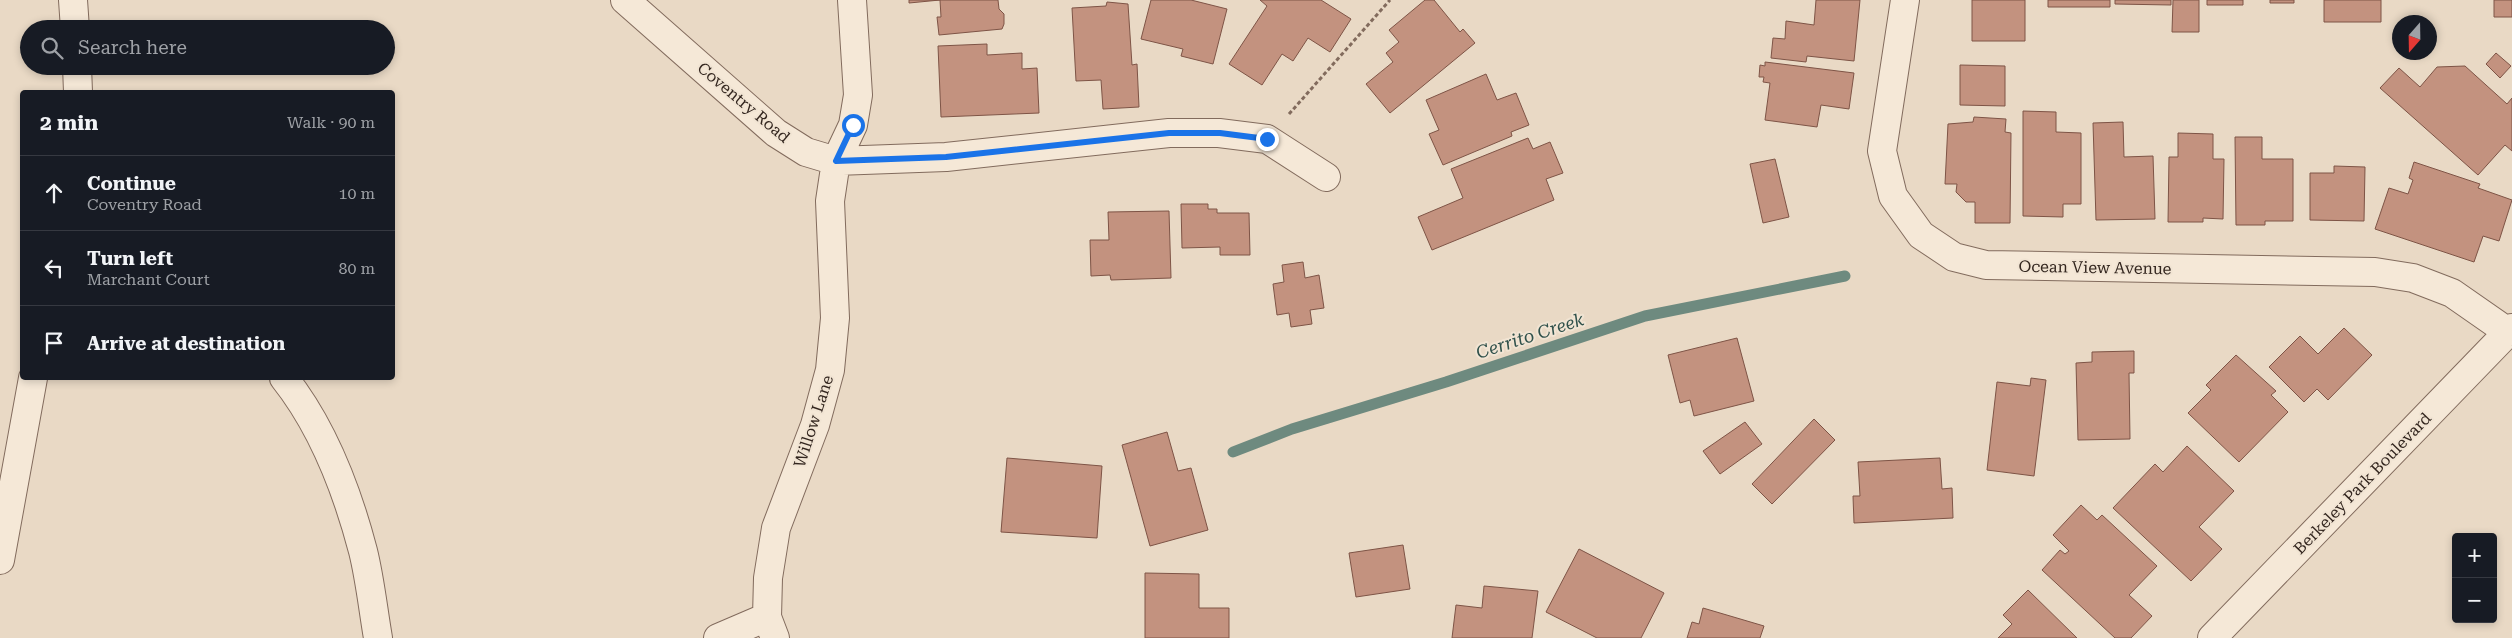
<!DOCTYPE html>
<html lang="en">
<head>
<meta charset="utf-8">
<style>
  :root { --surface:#171b24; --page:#242831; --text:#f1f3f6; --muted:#9ea1a6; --line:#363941 }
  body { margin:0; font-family:"Roboto Serif",serif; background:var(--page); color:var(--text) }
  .controls { position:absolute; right:15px; bottom:15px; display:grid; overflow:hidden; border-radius:5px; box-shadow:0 2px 8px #0003 }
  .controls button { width:45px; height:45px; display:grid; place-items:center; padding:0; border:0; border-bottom:1px solid var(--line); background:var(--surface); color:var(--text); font:25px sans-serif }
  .compass { position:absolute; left:2392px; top:15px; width:45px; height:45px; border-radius:50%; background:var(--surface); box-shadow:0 2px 8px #0003; rotate:200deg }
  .stop { position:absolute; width:15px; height:15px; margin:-11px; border:4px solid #1a73e8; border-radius:50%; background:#fff }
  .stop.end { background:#1a73e8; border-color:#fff; box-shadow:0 1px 5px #0008 }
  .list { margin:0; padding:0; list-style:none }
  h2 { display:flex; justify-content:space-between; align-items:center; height:65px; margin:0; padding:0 20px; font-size:21px }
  h2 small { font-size:16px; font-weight:400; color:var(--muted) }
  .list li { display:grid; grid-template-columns:32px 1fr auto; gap:15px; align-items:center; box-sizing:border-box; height:75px; padding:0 20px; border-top:1px solid var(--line) }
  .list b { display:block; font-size:19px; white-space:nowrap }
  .list p { margin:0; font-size:16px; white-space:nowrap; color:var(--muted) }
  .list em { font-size:16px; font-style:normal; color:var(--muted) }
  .icon { flex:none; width:28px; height:28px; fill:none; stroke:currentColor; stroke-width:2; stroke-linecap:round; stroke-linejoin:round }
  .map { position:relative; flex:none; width:2512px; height:638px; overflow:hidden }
  .search { position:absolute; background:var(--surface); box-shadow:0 2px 8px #0003; left:20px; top:20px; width:375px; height:55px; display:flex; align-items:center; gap:12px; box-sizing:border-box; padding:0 18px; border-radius:28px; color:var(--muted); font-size:19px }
  .panel { position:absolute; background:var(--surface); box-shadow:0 2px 8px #0003; left:20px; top:90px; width:375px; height:290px; border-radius:5px }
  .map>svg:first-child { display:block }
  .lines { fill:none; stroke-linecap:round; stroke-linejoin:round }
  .stream { stroke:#6e8a7f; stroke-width:11 }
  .building { fill:#c3927f; stroke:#7e5446 }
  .minor-casing { stroke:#826b5d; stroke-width:30 }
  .path { stroke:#826b5d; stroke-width:3; stroke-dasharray:4 2.5; stroke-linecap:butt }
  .minor { stroke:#f5e8d7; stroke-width:28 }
  .route { stroke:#1a73e8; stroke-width:6 }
  .labels { text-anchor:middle; stroke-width:4; stroke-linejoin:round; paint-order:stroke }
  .street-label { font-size:16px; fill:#33261f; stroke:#f1e4d3 }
  .water-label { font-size:18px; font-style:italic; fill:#30514b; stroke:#f1e4d3 }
</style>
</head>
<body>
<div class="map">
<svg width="2512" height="638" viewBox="0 0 2512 638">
  <rect width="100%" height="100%" fill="#e9d9c5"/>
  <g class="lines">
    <path class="stream" d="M1233 452 1292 429 1446 382 1645 316 1845 276"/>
  </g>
  <path class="building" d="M909 0H998L999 9 1004 14V24L1002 29 939 35 937 17H941L940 0 909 3Z
    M1151 0H1191L1227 9 1213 64 1181 56 1183 49 1141 39Z
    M1260 0H1321L1351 19 1330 52 1308 38 1293 61 1282 54 1262 85 1229 64 1267 6Z
    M1425 0H1434L1460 32 1463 29 1475 43 1390 113 1366 84 1393 62 1386 53 1399 42 1389 30Z
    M1816 0H1860L1854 61 1807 56 1806 62 1771 58 1773 38 1785 39 1786 21 1814 25Z
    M1972 0H2025V41H1972Z
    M2048 0H2110V7H2048Z
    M2115 0H2171V5L2115 4Z
    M2173 0H2199V32H2172Z
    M2207 0H2243V5H2207Z
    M2270 0H2294V3H2270Z
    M2324 0H2381V22H2324Z
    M2494 0H2512V17H2494Z
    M1107 2 1128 4 1132 65 1137 64 1139 107 1103 109 1101 80 1076 81 1072 8 1106 6Z
    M987 44V55L1022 53V69L1037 68 1039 113 941 117 938 46Z
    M2496 53 2511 66 2500 78 2486 64Z
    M1765 62 1854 73 1849 109 1821 105 1817 127 1765 120 1770 83 1763 82 1764 77H1759L1760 65 1765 66Z
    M1960 65 2005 66V106L1960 105Z
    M2465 66 2507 104 2512 98V151L2505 145 2478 175 2380 88 2399 68 2420 87 2437 67Z
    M1486 74 1497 100 1516 93 1529 125 1511 132 1512 136 1443 165 1429 134 1439 130 1426 100Z
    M2023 111 2056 112V132L2081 133V204H2063V217L2023 216Z
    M1974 117 2006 119 2005 132 2011 133 2010 223H1975V202H1966L1956 192 1957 184H1945L1948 124 1973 122Z
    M2123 122 2124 157 2153 156 2155 219 2096 220 2093 123Z
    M2178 133 2213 134V159H2224L2223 219 2203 218V222H2168L2169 157H2178Z
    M2235 137H2262V159H2293V221H2265V225H2236Z
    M1528 138 1533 149 1550 142 1563 173 1546 179 1554 200 1432 250 1418 217 1463 198 1451 169Z
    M1775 159 1789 217 1763 223 1750 164Z
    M2414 162 2480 184 2478 188 2512 200 2499 241 2483 236 2474 262 2375 229 2389 188 2408 194 2413 180 2409 178Z
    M2334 166 2365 167 2364 221 2310 220V173H2334Z
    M1181 204H1208V209H1217V213H1249L1250 255H1220V247L1182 248Z
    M1169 211 1171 278 1111 280 1110 275 1091 276 1090 240H1109L1108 212Z
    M1303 262 1305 278 1319 275 1324 308 1310 310 1312 324 1291 327 1289 313 1277 315 1273 284 1284 282 1282 265Z
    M2344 328 2372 355 2328 400 2317 389 2304 402 2269 367 2300 336 2318 354Z
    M1737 338 1754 401 1694 416 1690 400 1680 403 1668 355Z
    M2134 351V373H2129L2130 439 2078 440 2076 363 2092 362V352Z
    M2236 355 2276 391 2271 395 2288 412 2239 462 2188 413 2211 390 2206 385Z
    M2031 378 2046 380 2034 476 1987 470 1997 382 2030 386Z
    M1814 419 1835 440 1772 504 1752 484Z
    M1745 422 1762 444 1720 474 1703 451Z
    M1167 432 1178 471 1191 468 1208 530 1150 546 1122 445Z
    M2187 446 2234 491 2199 527 2222 549 2191 581 2113 508 2155 464 2163 472Z
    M1007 458 1102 466 1097 538 1001 532Z
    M1940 458 1942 489 1952 488 1953 518 1854 523 1853 496H1860L1858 462Z
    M2081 505 2097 520 2102 515 2157 566 2129 595 2152 616 2131 638H2115L2042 570 2060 550 2065 554 2069 551 2053 535Z
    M1403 545 1410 589 1356 597 1349 553Z
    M1579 549 1664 593 1641 638H1597L1546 612Z
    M1145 573 1199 574V608H1229V638H1145Z
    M1484 586 1538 591 1532 638H1452L1456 605 1482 608Z
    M2028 590 2077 638H1998L2012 624 2003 615Z
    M1703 608 1764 626 1760 638H1687L1692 622 1699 624Z"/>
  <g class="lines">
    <g class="minor-casing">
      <path id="minor" d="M73 0 75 29
        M625 0 776 133 806 152 836 161 946 157 1169 133H1219L1267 139 1326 177
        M1905 0 1882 151 1893 196 1921 235 1954 257 1986 265 2375 272 2413 278 2452 293 2508 332
        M77 66 78 92
        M284 378C323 427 347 490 363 551 370 579 373 609 378 638
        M0 560 33 378
        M718 638 767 617
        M775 638 767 617 768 578 776 528 815 425 830 370 835 318 830 201 836 161 853 125 858 95 852 0
        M2212 638 2512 328"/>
    </g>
    <path class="path" d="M1289 114 1390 0"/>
    <use href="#minor" class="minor"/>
  </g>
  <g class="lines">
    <path class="route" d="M853 125 836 161 946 157 1169 133H1220L1267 139"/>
  </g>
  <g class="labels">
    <g class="street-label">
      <text transform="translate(744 102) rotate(40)" y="6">Coventry Road</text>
      <text transform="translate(2095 267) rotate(1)" y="6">Ocean View Avenue</text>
      <text transform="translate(813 421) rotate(-72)" y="6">Willow Lane</text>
      <text transform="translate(2362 483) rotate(-46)" y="6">Berkeley Park Boulevard</text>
    </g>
    <g class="water-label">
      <text transform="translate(1530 336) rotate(-18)" y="6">Cerrito Creek</text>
    </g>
  </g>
</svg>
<div class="controls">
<button>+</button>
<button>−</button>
</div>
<svg class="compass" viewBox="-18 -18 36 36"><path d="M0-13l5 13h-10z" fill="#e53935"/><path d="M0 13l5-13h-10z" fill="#9ea1a6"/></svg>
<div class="stop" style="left:853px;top:125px"></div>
<div class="stop end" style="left:1267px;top:139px"></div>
<div class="search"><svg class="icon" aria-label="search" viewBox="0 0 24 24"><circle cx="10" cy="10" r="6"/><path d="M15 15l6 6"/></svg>Search here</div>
<section class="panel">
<h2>2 min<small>Walk · 90 m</small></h2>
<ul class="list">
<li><svg class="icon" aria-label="ahead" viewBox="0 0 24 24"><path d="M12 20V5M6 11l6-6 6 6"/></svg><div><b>Continue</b><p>Coventry Road</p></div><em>10 m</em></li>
<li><svg class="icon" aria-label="left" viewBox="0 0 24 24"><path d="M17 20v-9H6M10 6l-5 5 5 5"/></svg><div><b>Turn left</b><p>Marchant Court</p></div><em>80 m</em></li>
<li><svg class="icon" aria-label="arrive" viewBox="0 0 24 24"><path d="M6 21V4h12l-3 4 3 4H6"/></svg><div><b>Arrive at destination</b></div></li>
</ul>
</section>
</div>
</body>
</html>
